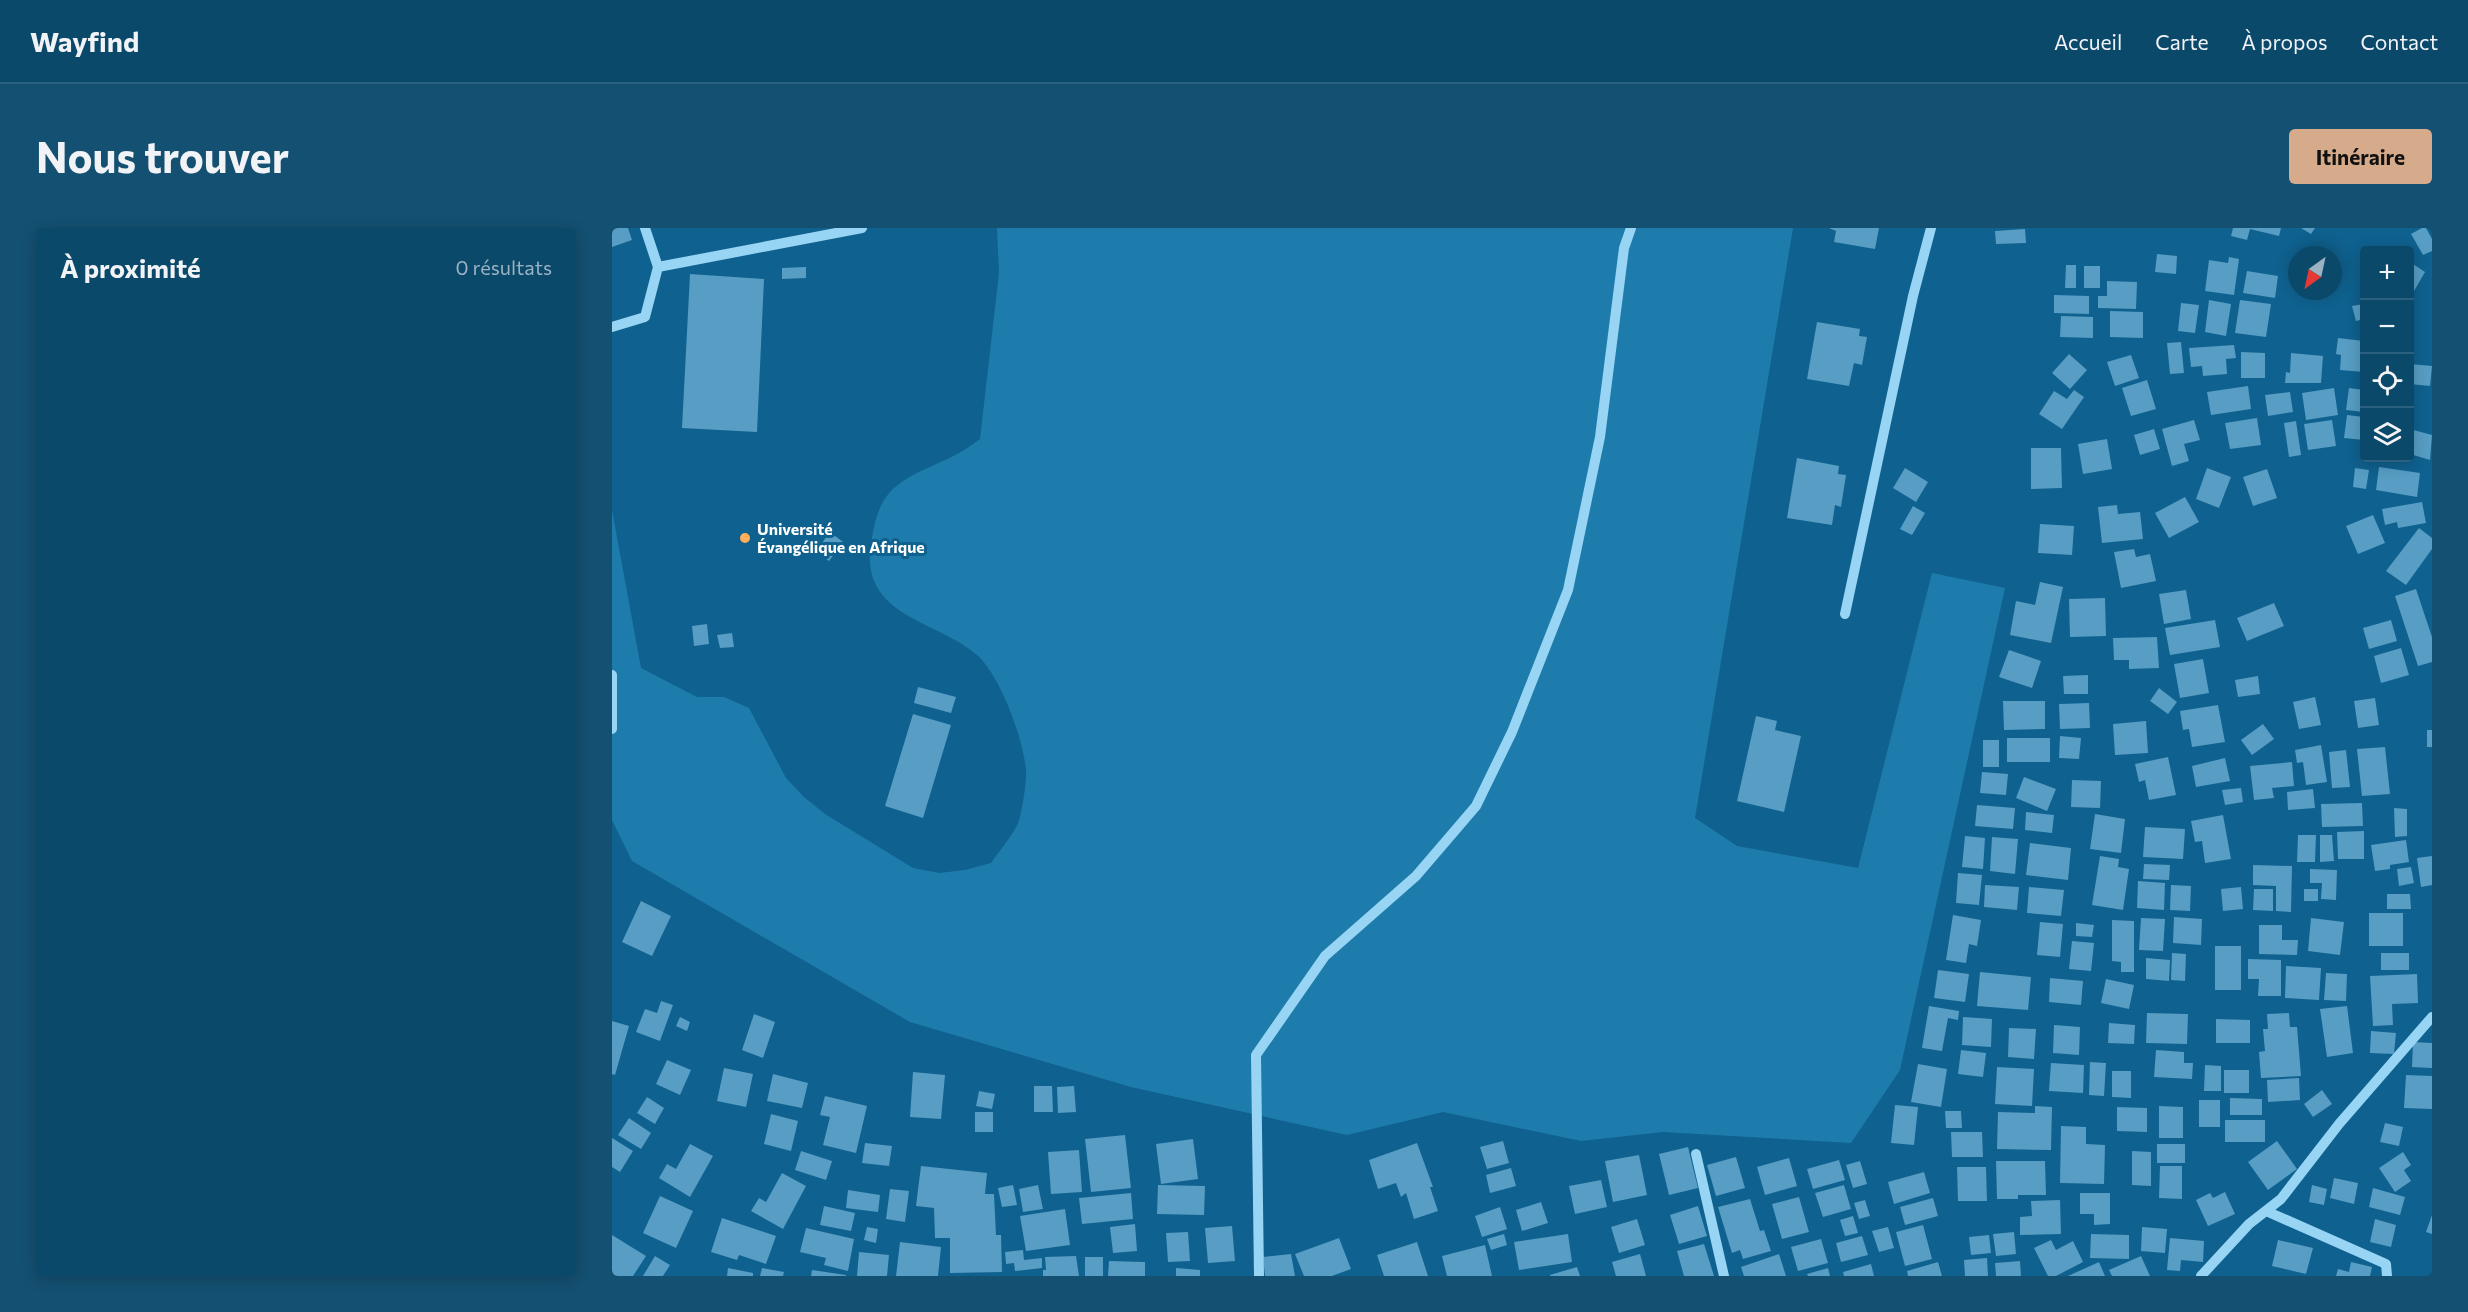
<!DOCTYPE html>
<html lang="fr">
<head>
<meta charset="utf-8">
<style>
  :root { --surface:#0b496b; --page:#145071; --text:#f1f3f6; --muted:#9ab2c1; --line:#2b617e; --accent:#d6ab8b }
  body { margin:0; font-family:Commissioner,sans-serif; background:var(--page); color:var(--text) }
  .controls { position:absolute; right:18px; top:18px; display:grid; overflow:hidden; border-radius:6px; box-shadow:0 3px 15px #0003 }
  .controls button { width:54px; height:54px; display:grid; place-items:center; padding:0; border:0; border-bottom:2px solid var(--line); background:var(--surface); color:var(--text); font:30px sans-serif }
  .compass { position:absolute; left:1676px; top:18px; width:54px; height:54px; border-radius:50%; background:var(--surface); box-shadow:0 3px 15px #0003; rotate:213deg }
  .list { margin:0; padding:0; list-style:none }
  h2 { display:flex; justify-content:space-between; align-items:center; height:78px; margin:0; padding:0 24px; font-size:26px }
  h2 small { font-size:20px; font-weight:400; color:var(--muted) }
  .icon { flex:none; width:33px; height:33px; fill:none; stroke:currentColor; stroke-width:2; stroke-linecap:round; stroke-linejoin:round }
  .map { position:relative; flex:none; width:1820px; height:1048px; overflow:hidden; border-radius:6px }
  header { display:flex; align-items:center; gap:36px; box-sizing:border-box; height:84px; padding:0 30px; background:var(--surface); border-bottom:2px solid var(--line) }
  header strong { font-size:28px }
  nav { display:flex; gap:33px; margin-inline-start:auto; font-size:21px }
  .intro { display:flex; align-items:center; justify-content:space-between; box-sizing:border-box; height:144px; padding:0 36px }
  h1 { margin:0; font-size:42px }
  .button { padding:15px 27px; border-radius:6px; background:var(--accent); color:#111; font-size:21px; font-weight:700 }
  main { display:flex; gap:36px; padding:0 36px }
  aside { flex:1; background:var(--surface); border-radius:6px; box-shadow:0 3px 15px #0003 }
  .map>svg:first-child { display:block }
  .green { fill:#1e7cac }
  .building { fill:#579dc4 }
  .lines { fill:none; stroke-linecap:round; stroke-linejoin:round }
  .minor { stroke:#98d4f3; stroke-width:10 }
  .poi-dot { fill:#ffae5a; stroke:#0f618f; stroke-width:2 }
  .labels { text-anchor:middle; stroke-width:6; stroke-linejoin:round; paint-order:stroke }
  .poi-label { font-size:16px; font-weight:bold; fill:#fff; stroke:#0f618f; text-anchor:start }
</style>
</head>
<body>
<header>
<strong>Wayfind</strong>
<nav><a>Accueil</a><a>Carte</a><a>À propos</a><a>Contact</a></nav>
</header>
<div class="intro"><h1>Nous trouver</h1><a class="button">Itinéraire</a></div>
<main>
<aside>
<h2>À proximité<small>0 résultats</small></h2>
<ul class="list">
</ul>
</aside>
<div class="map">
<svg width="1820" height="1048" viewBox="0 0 1820 1048">
  <rect width="100%" height="100%" fill="#0f618f"/>
  <path class="green" d="M385 0H1181L1083 590 1125 618 1246 640 1320 345 1393 360 1288 842 1239 915 1051 904 969 913 831 884 735 907 519 859 298 794 20 633 0 592V282L29 440 85 469H112L137 480 174 550 192 569 213 586 301 640 327 645 353 642 379 635C388 622 401 607 407 593 410 582 415 553 414 543 412 512 388 447 365 427 323 391 247 389 259 314 263 295 265 279 278 264 296 245 324 238 345 226 353 222 361 216 368 211L387 45Z"/>
  <path class="building" d="M0 0H16L20 12 0 19Z
    M1217 0H1267L1263 21 1222 14 1224 3Z
    M1621 0H1669L1667 8 1638 1 1635 12 1619 8Z
    M1689 0H1703L1699 6Z
    M1810 0H1814L1820 11V23L1811 27 1799 6Z
    M1413 1 1414 15 1384 16 1383 3Z
    M1545 26 1565 28 1564 46 1543 44Z
    M1617 29 1627 31 1622 67 1593 63 1597 32 1616 35Z
    M1798 34 1813 44 1798 70Z
    M1454 37H1464V60H1453Z
    M1472 38H1488V60H1472Z
    M194 39V50L170 51V40Z
    M1635 43 1666 48 1663 70 1631 65Z
    M78 46 152 51 145 204 70 200Z
    M1495 53 1525 54 1524 81 1486 80V68H1495Z
    M1442 67 1477 68V86L1442 85Z
    M1597 72 1619 76 1614 108 1593 104Z
    M1628 72 1659 76 1654 109 1623 105Z
    M1569 75 1587 77 1583 105 1566 103Z
    M1752 76V91L1744 93 1740 78Z
    M1498 83 1531 84V110L1498 109Z
    M1449 88 1481 89V110L1448 109Z
    M1205 94 1248 101 1247 108 1255 109 1250 137 1242 135 1237 158 1195 151Z
    M1726 110 1752 113V144L1728 142 1729 127 1724 126Z
    M1569 114 1572 145 1558 146 1555 115Z
    M1622 117 1624 130 1614 131 1615 146 1591 148 1590 138 1579 139 1577 120Z
    M1629 124 1653 125V150H1629Z
    M1679 125 1711 128 1709 155H1673L1674 144 1678 145Z
    M1457 126 1475 142 1458 161 1440 145Z
    M1519 127 1527 150 1503 158 1495 134Z
    M1798 136 1820 138 1818 158 1798 156Z
    M1535 152 1544 181 1519 188 1510 160Z
    M1636 158 1639 181 1599 187 1595 164Z
    M1722 160 1726 187 1694 192 1690 165Z
    M1737 160 1752 162V184L1734 182Z
    M1462 162 1472 169 1450 201 1427 186 1442 163 1455 171Z
    M1678 164 1681 184 1656 188 1653 167Z
    M1735 187 1752 189V212L1732 210Z
    M1645 190 1649 217 1618 221 1613 195Z
    M1582 192 1588 212 1572 216 1577 233 1560 238 1550 201Z
    M1720 192 1724 218 1696 222 1692 196Z
    M1684 193 1689 227 1677 229 1672 195Z
    M1542 201 1548 221 1528 227 1522 207Z
    M1798 201 1820 207 1818 232 1798 226Z
    M1495 211 1500 241 1471 246 1466 216Z
    M1419 220H1449L1450 260 1419 261Z
    M1185 230 1227 238 1226 246 1234 247 1229 279 1223 277 1220 297 1175 290Z
    M1767 239 1808 245 1805 269 1764 262Z
    M1293 240 1316 254 1304 274 1281 260Z
    M1595 240 1619 249 1607 280 1584 271Z
    M1743 240 1757 242 1754 261 1741 259Z
    M1655 241 1665 270 1641 278 1631 249Z
    M1573 269 1587 294 1557 310 1543 285Z
    M1810 274 1814 295 1786 300 1785 294 1773 297 1770 281Z
    M1505 277 1506 286 1528 284 1531 311 1490 315 1486 279Z
    M1301 278 1313 285 1300 307 1288 301Z
    M1761 287 1773 315 1746 326 1734 298Z
    M1428 296 1462 298 1460 327 1426 325Z
    M1807 300 1820 310V321L1794 357 1774 343Z
    M218 304 231 314 217 333 204 323Z
    M1522 321 1524 329 1538 326 1544 353 1509 360 1502 324Z
    M1428 354 1451 359 1439 415 1398 407 1404 373 1423 377Z
    M1804 361 1820 409V434L1806 438 1783 368Z
    M1574 362 1579 391 1552 396 1547 366Z
    M1493 370 1494 408 1458 409 1457 371Z
    M1662 375 1672 398 1635 413 1625 390Z
    M1603 392 1608 419 1558 427 1553 400Z
    M1779 392 1785 413 1757 421 1751 400Z
    M95 396 97 416 82 418 80 398Z
    M120 405 122 419 108 420 105 407Z
    M1545 409 1547 440 1517 441V432H1502L1501 410Z
    M1789 420 1797 447 1769 455 1762 428Z
    M1397 422 1429 433 1420 460 1387 449Z
    M1591 431 1597 465 1568 470 1562 436Z
    M1476 447V466H1452L1451 448Z
    M1646 448 1648 466 1626 469 1623 452Z
    M306 459 344 469 339 485 302 475Z
    M1547 460 1565 474 1556 486 1538 473Z
    M1703 469 1709 497 1687 501 1681 474Z
    M1763 470 1767 497 1746 500 1742 473Z
    M1391 473H1433V501L1392 502Z
    M1477 475 1478 500 1448 501 1447 476Z
    M1606 477 1613 514 1580 519 1577 501 1571 502 1568 483Z
    M301 486 339 497 311 590 273 578Z
    M1144 488 1165 493 1163 502 1189 508 1172 584 1125 573Z
    M1534 493 1536 525 1503 527 1501 496Z
    M1651 496 1662 511 1640 527 1629 512Z
    M1815 502H1820V519H1815Z
    M1448 508 1469 510 1467 531 1447 530Z
    M1395 510H1438V534H1395Z
    M1371 512H1387V539H1371Z
    M1709 517 1715 554 1694 557 1691 534 1685 535 1683 522Z
    M1773 519 1778 566 1750 568 1745 521Z
    M1734 522 1738 559 1720 560 1717 524Z
    M1556 529 1564 567 1537 572 1533 552 1527 554 1523 536Z
    M1613 530 1618 553 1584 559 1580 538Z
    M1680 534 1682 558 1660 560 1662 570 1642 572 1638 538Z
    M1370 544 1396 546 1394 567 1368 565Z
    M1412 549 1444 561 1435 583 1404 570Z
    M1460 552 1489 553 1488 580 1459 579Z
    M1629 560 1631 574 1613 577 1610 562Z
    M1701 561 1703 580 1676 582 1675 564Z
    M1750 575 1751 598 1710 599 1709 576Z
    M1365 577 1403 580 1401 601 1363 598Z
    M1782 580 1795 581V608L1783 609Z
    M1414 584 1442 587 1440 605 1413 602Z
    M1483 586 1513 591 1509 625 1478 621Z
    M1611 587 1619 631 1593 635 1590 613 1583 614 1579 593Z
    M1533 599 1573 601 1571 631 1531 629Z
    M1752 603V631H1726L1725 604Z
    M1686 607H1704L1703 634H1685Z
    M1708 607H1720L1722 633 1708 634Z
    M1353 608 1373 610 1371 641 1350 639Z
    M1380 609 1406 611 1403 646 1378 643Z
    M1794 612 1797 634 1778 637V641L1763 643 1759 617Z
    M1418 615 1459 620 1456 652 1414 647Z
    M1488 628 1507 631 1506 639 1517 641 1511 682 1480 677Z
    M1820 628V657L1809 659 1805 630Z
    M1532 636 1558 637 1557 652 1531 651Z
    M1641 637 1680 638 1679 684 1664 683V658L1641 657Z
    M1799 639 1802 655 1787 658 1785 641Z
    M1698 641 1725 642 1724 672 1709 671 1710 655H1698Z
    M1346 645 1370 647 1367 677 1344 675Z
    M1526 653 1553 655 1552 682 1525 680Z
    M1373 657 1407 659 1405 682 1372 679Z
    M1559 657 1579 658 1578 683 1558 682Z
    M1417 659 1452 662 1449 688 1415 685Z
    M1629 659 1631 681 1611 683 1609 661Z
    M1642 661H1661V683L1641 682Z
    M1692 661H1706V673H1692Z
    M1775 666H1798L1799 681H1775Z
    M29 673 59 688 40 728 10 714Z
    M1757 685H1791V718H1757Z
    M1341 687 1369 692 1365 718 1357 716 1354 735 1334 732Z
    M1562 689 1590 691 1589 717 1561 715Z
    M1529 690 1553 691 1551 723 1527 722Z
    M1699 690 1732 694 1728 727 1696 723Z
    M1500 692 1522 693V744H1509V734L1500 733Z
    M1428 694 1451 696 1448 729 1425 727Z
    M1464 695 1482 697 1480 709 1464 708Z
    M1647 697H1670V712H1686L1685 727 1647 726Z
    M1460 713 1482 715 1479 743 1457 741Z
    M1603 718H1629V762H1603Z
    M1560 725 1574 726 1573 753 1559 752Z
    M1769 725H1797V742H1769Z
    M1534 730 1558 732 1557 753 1534 751Z
    M1636 731 1669 732V768H1646L1647 751H1636Z
    M1674 738 1709 740 1707 772 1673 770Z
    M1326 742 1357 746 1353 774 1322 770Z
    M1368 744 1419 749 1416 782 1365 778Z
    M1714 745 1735 746 1734 773 1712 772Z
    M1805 746 1806 775 1780 776 1781 797 1761 798 1758 748Z
    M1438 750 1471 753 1469 777 1437 774Z
    M1494 751 1522 757 1517 781 1489 775Z
    M49 773 61 777 48 813 24 804 33 781 45 785Z
    M1317 778 1347 783 1346 792 1336 790 1330 823 1310 820Z
    M1735 778 1741 825 1715 829 1708 781Z
    M1535 785 1576 786 1575 816 1534 815Z
    M1677 785 1678 799H1685L1689 848 1649 850 1647 824 1653 823 1651 801H1656L1655 786Z
    M142 786 163 794 151 830 130 822Z
    M68 789 78 794 75 803 64 798Z
    M1351 789 1380 791 1379 819 1350 817Z
    M1604 791 1638 792V815H1604Z
    M0 793 17 798 3 847 0 846Z
    M1497 795 1523 797 1522 816 1496 815Z
    M1442 797 1468 799 1467 827 1441 825Z
    M1397 800 1424 801 1422 831 1396 829Z
    M1759 803 1784 805 1782 826 1758 825Z
    M1801 814 1820 815V840L1800 839Z
    M1349 822 1374 825 1371 849 1346 846Z
    M1544 822 1572 824V835H1581L1580 851 1542 849Z
    M55 832 79 842 68 867 44 856Z
    M1478 834 1494 835 1492 868 1477 867Z
    M1439 835 1472 837 1471 865 1437 863Z
    M1306 836 1335 841 1329 879 1299 874Z
    M1593 837 1609 838V863H1592Z
    M1385 839 1422 841 1420 878 1383 876Z
    M112 840 141 846 134 879 105 873Z
    M1612 842H1637V865H1612Z
    M1500 843H1519V870L1500 869Z
    M301 844 333 847 329 891 298 889Z
    M161 846 196 855 190 880 155 873Z
    M1794 847 1820 848V881L1792 880Z
    M1687 850 1688 872 1656 874 1655 852Z
    M422 858H440L441 884H422Z
    M462 858 464 884 446 885 445 859Z
    M1710 862 1720 876 1701 889 1692 876Z
    M367 863 383 866 380 881 364 878Z
    M213 868 255 878 244 925 211 917 218 889 208 887Z
    M35 869 52 880 43 896 25 885Z
    M1618 870 1650 871V887H1618Z
    M1587 872H1608V899H1587Z
    M1283 877 1306 879 1302 917 1279 915Z
    M1423 878 1440 879 1439 922 1385 921 1386 884 1423 885Z
    M1547 878 1571 879V910H1547Z
    M1505 879 1535 880V904L1505 903Z
    M1333 883H1349L1350 900H1334Z
    M363 884H381V904H363Z
    M159 886 186 893 179 923 152 916Z
    M17 890 39 905 29 921 6 907Z
    M1613 892H1653V914H1613Z
    M1773 895 1791 899 1787 918 1768 914Z
    M1449 898 1474 899V916L1493 917 1492 956 1448 955Z
    M1339 904H1370L1371 929H1340Z
    M513 907 519 960 479 964 473 911Z
    M0 910 21 923 8 944 0 939Z
    M581 911 586 951 549 956 544 916Z
    M891 913 897 935 875 941 868 919Z
    M1665 913 1685 941 1656 962 1636 934Z
    M253 915 280 918 277 938 250 935Z
    M805 915 821 959H818L826 983 802 991 794 965 789 969 784 955 766 961 757 932Z
    M78 916 101 928 78 969 47 950 55 936 64 941Z
    M1545 916H1573V935H1545Z
    M1076 919 1086 960 1057 967 1047 926Z
    M467 922 470 964 439 966 436 924Z
    M189 923 220 933 214 952 183 942Z
    M1520 923 1539 924V958L1520 957Z
    M1791 924 1799 937 1792 942 1799 953 1783 964 1767 940Z
    M1027 927 1035 967 1001 974 993 933Z
    M1124 929 1133 960 1104 968 1095 937Z
    M1177 930 1185 958 1153 967 1145 939Z
    M1227 932 1233 952 1201 961 1195 941Z
    M1248 933 1255 956 1241 960 1234 937Z
    M1384 933H1433L1434 967H1406V971H1385Z
    M309 938 375 945 373 966H382L384 1007H389L390 1044 338 1045V1010H323L322 980 304 978Z
    M1548 938H1570V971L1547 970Z
    M1345 939H1374L1375 973H1346Z
    M899 940 904 958 878 965 874 947Z
    M1312 944 1318 965 1282 976 1276 954Z
    M170 945 194 958 171 1001 139 983 147 970 154 974Z
    M1722 950 1746 955 1742 976 1718 970Z
    M989 952 995 979 963 986 957 958Z
    M401 957 405 977 390 979 386 960Z
    M426 957 431 981 411 984 407 961Z
    M546 957 593 958 592 987 545 986Z
    M1232 957 1239 981 1211 989 1203 965Z
    M1700 957 1715 961 1712 977 1697 974Z
    M1761 960 1793 969 1788 987 1757 979Z
    M278 961 297 963 293 994 274 991Z
    M236 962 268 967 266 984 234 980Z
    M1613 964 1623 986 1596 998 1584 972 1598 965 1601 970Z
    M519 965 521 991 470 996 467 970Z
    M1468 965H1498V996L1482 997V986H1468Z
    M48 968 81 983 64 1020 31 1005Z
    M1187 969 1197 1004 1170 1011 1160 976Z
    M1321 970 1326 988 1293 997 1288 979Z
    M1138 971 1148 1003 1152 1002 1159 1023 1131 1031 1128 1022 1120 1025 1106 979Z
    M1253 972 1258 988 1247 991 1242 975Z
    M1448 972 1449 1006 1408 1007V989L1420 988 1419 973Z
    M929 974 936 995 910 1003 904 982Z
    M212 978 243 985 239 1003 208 997Z
    M1086 978 1095 1008 1067 1016 1058 987Z
    M888 979 895 1001 870 1009 863 988Z
    M453 981 458 1017 414 1023 408 988Z
    M1820 987V1006L1814 1004Z
    M1241 988 1246 1005 1233 1008 1228 992Z
    M110 990 164 1008 154 1036 127 1027 125 1032 99 1024Z
    M1025 991 1033 1017 1007 1025 999 999Z
    M1763 991 1784 997 1779 1019 1758 1014Z
    M523 996 525 1023 501 1025 498 999Z
    M1311 997 1320 1031 1293 1038 1284 1004Z
    M620 998 623 1033 596 1035 593 1000Z
    M255 999 266 1001 264 1015 252 1012Z
    M1276 999 1282 1020 1267 1024 1260 1003Z
    M1530 999 1555 1001 1553 1025 1529 1023Z
    M194 1000 242 1011 236 1043 212 1037 214 1030 188 1024Z
    M576 1004 578 1033 556 1034 554 1005Z
    M1402 1004 1404 1026 1384 1028 1381 1006Z
    M892 1006 895 1017 879 1022 875 1011Z
    M956 1006 960 1034 907 1042 902 1014Z
    M1479 1006 1517 1007V1031L1478 1030Z
    M0 1007 34 1028 21 1048H0Z
    M1377 1007 1379 1025 1359 1027 1357 1009Z
    M1250 1008 1256 1027 1229 1034 1224 1015Z
    M727 1010 739 1041 720 1048H692L683 1026Z
    M1558 1010 1592 1013 1591 1034 1569 1032 1568 1043 1555 1042Z
    M1209 1011 1216 1035 1186 1043 1179 1019Z
    M1439 1012 1444 1022 1461 1013 1471 1034 1444 1048H1436L1422 1020Z
    M1666 1012 1701 1020 1694 1046 1660 1038Z
    M288 1014 329 1019 326 1048H284Z
    M805 1014 816 1048H772L765 1027Z
    M1092 1016 1102 1048H1072L1065 1023Z
    M873 1017 880 1048H835L830 1028Z
    M411 1022 412 1032 430 1030V1040L403 1043 402 1035 394 1036 393 1024Z
    M247 1024 277 1027 275 1048H245Z
    M679 1026 683 1048H653L651 1029Z
    M1028 1026 1034 1048H1004L1000 1034Z
    M1167 1026 1174 1048H1132L1129 1039Z
    M43 1028 58 1037 51 1048H31Z
    M464 1028 467 1048H431V1042H434L433 1029Z
    M1529 1028 1538 1048H1500L1497 1042Z
    M473 1029H491V1048H473Z
    M1375 1030 1376 1048H1353L1352 1032Z
    M497 1033 533 1034V1048H496Z
    M1408 1033 1409 1048H1384L1383 1035Z
    M1326 1034 1330 1048H1296L1295 1043Z
    M1487 1034 1493 1048H1456Z
    M1739 1034 1760 1039 1758 1048H1724L1726 1041 1737 1044Z
    M1259 1036 1262 1048H1232L1231 1044Z
    M965 1039 968 1048H938V1047Z
    M116 1040 141 1045V1048H115Z
    M150 1040 172 1044 171 1048H148Z
    M564 1040 588 1042V1048H564Z
    M1216 1040 1218 1048H1196L1195 1046Z
    M200 1042 234 1047V1048H199Z"/>
  <g class="lines">
    <path class="minor" d="M46 39 250 0
      M0 99 33 89 46 39 33 0
      M1233 386 1301 68 1319 0
      M0 447V501
      M1084 926 1112 1048
      M1654 983 1774 1036 1775 1048
      M647 1048 644 827 713 728 804 648 864 578 900 504 956 362 988 209 1012 20 1019 0
      M1589 1048 1637 996 1669 971 1727 896 1820 789"/>
  </g>
  <circle class="poi-dot" cx="133" cy="310" r="6"/>
  <g class="labels">
    <g class="poi-label">
      <text x="145" y="307">Université<tspan x="145" dy="18">Évangélique en Afrique</tspan></text>
    </g>
  </g>
</svg>
<div class="controls">
<button>+</button>
<button>−</button>
<button><svg class="icon" aria-label="locate" viewBox="0 0 24 24"><circle cx="12" cy="12" r="6"/><path d="M12 2v4M12 18v4M2 12h4M18 12h4"/></svg></button>
<button><svg class="icon" aria-label="layers" viewBox="0 0 24 24"><path d="M12 4l9 5-9 5-9-5zM3 14l9 5 9-5"/></svg></button>
</div>
<svg class="compass" viewBox="-18 -18 36 36"><path d="M0-13l5 13h-10z" fill="#e53935"/><path d="M0 13l5-13h-10z" fill="#9ab2c1"/></svg>
</div>
</main>
</body>
</html>
